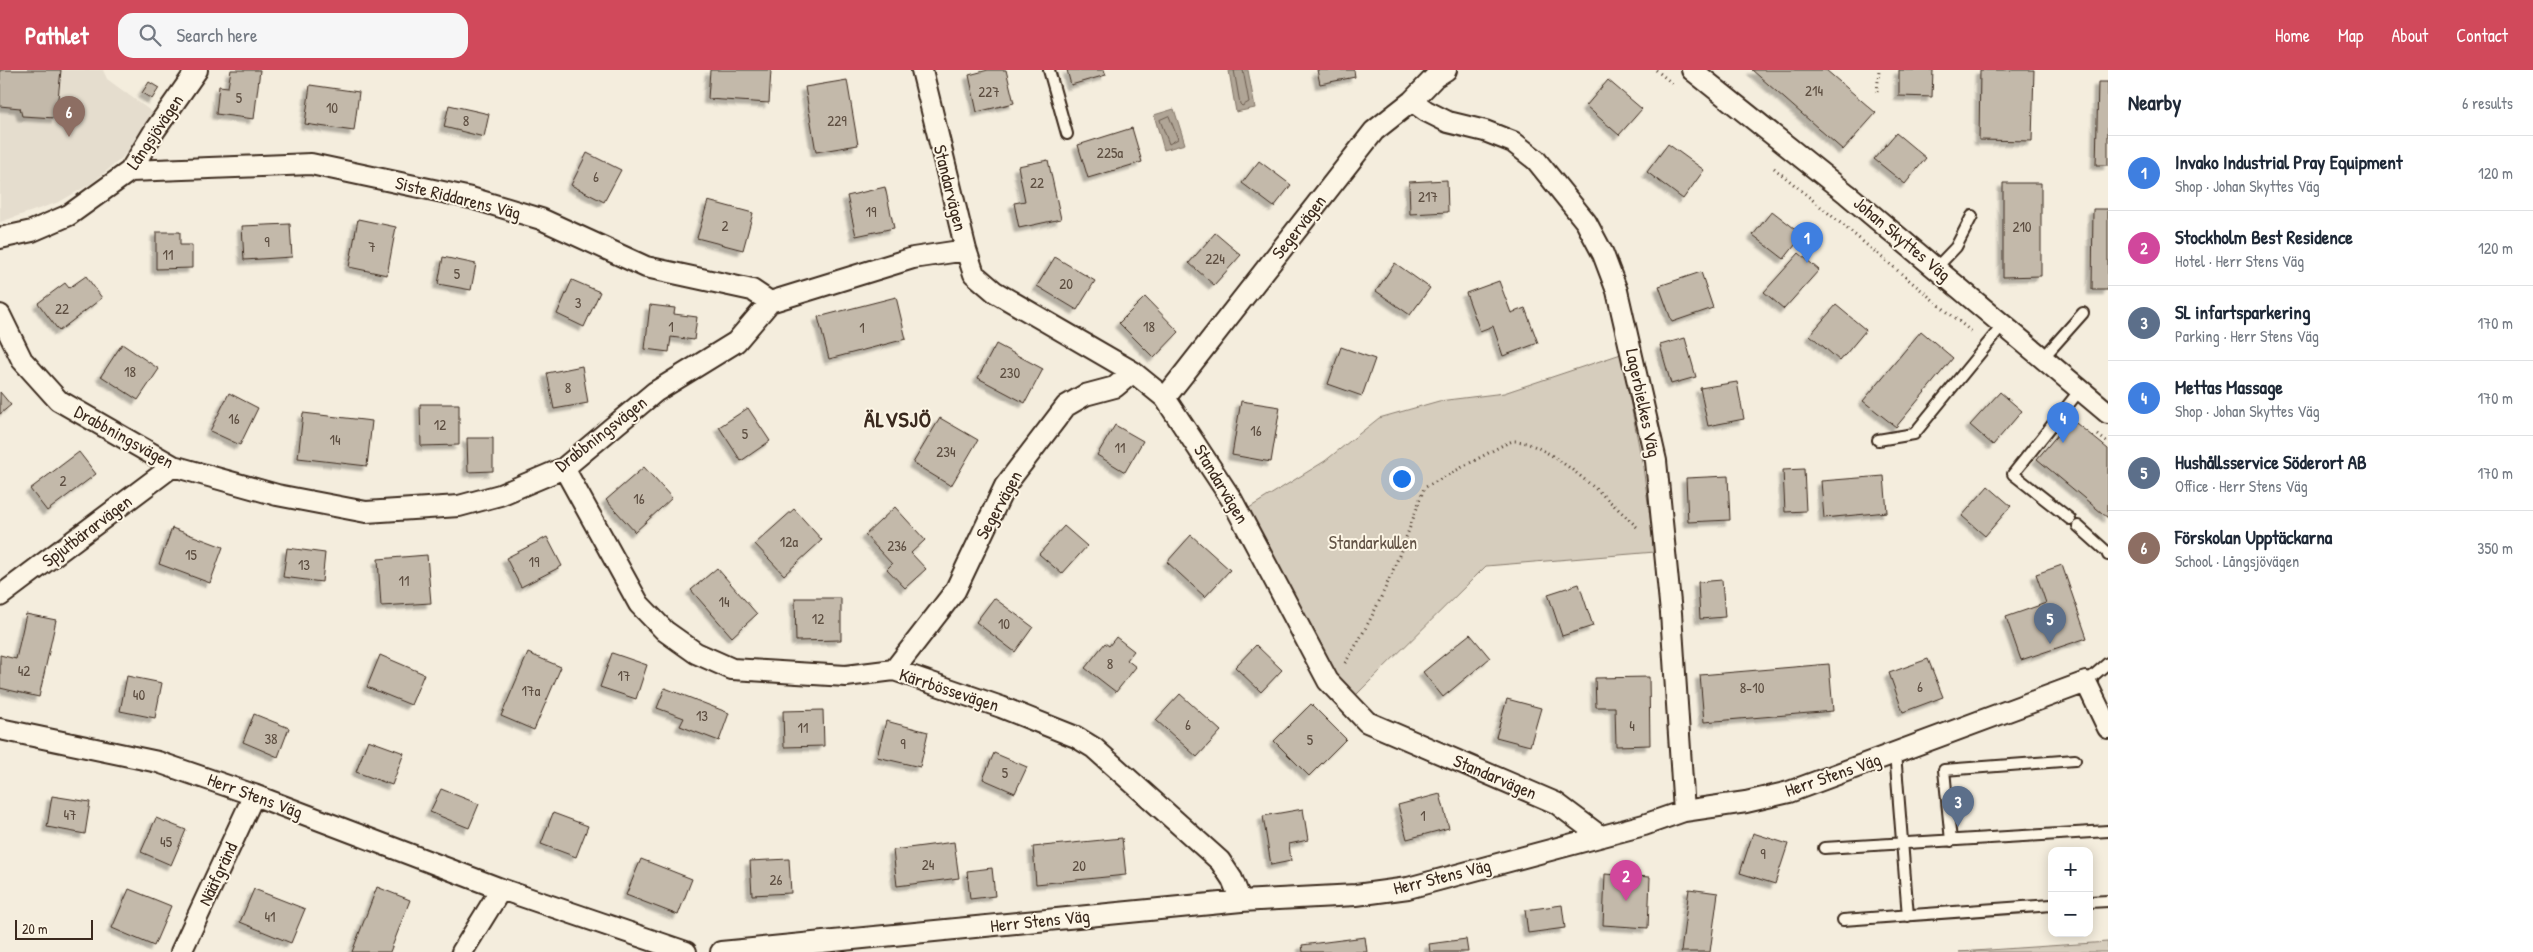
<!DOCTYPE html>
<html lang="en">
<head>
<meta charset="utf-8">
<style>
  :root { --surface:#fff; --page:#f6f6f7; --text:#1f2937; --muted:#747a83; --line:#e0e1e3; --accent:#d1495b }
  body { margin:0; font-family:"Patrick Hand",sans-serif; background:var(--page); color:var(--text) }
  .controls { position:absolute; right:15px; bottom:15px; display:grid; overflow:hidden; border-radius:10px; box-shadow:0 2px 12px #0003 }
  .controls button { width:45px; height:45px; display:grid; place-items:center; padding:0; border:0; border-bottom:1px solid var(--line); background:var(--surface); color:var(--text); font:25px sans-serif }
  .scale { position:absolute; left:15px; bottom:12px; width:78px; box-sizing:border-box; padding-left:5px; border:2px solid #3b2a1e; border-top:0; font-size:14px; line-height:18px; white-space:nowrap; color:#3b2a1e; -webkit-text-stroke:4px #fcf5e5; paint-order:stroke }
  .you { position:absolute; left:1401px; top:408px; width:18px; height:18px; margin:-12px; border:4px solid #fff; border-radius:50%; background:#1a73e8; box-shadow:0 0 0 8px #1a73e833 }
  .badge { display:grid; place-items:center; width:32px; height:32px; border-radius:50%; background:var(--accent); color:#fff; font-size:16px; font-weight:700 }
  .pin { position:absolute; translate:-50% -41px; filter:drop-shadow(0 1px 2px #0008) }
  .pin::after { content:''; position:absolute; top:26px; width:18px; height:15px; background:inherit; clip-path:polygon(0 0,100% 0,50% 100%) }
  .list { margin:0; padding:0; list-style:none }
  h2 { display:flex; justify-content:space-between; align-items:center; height:65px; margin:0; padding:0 20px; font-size:21px }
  h2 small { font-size:16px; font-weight:400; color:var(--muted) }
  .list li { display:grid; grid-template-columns:32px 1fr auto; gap:15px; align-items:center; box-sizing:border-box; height:75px; padding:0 20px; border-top:1px solid var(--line) }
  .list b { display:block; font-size:19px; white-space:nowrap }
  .list p { margin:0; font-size:16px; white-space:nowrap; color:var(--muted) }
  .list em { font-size:16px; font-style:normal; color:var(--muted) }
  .icon { flex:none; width:28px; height:28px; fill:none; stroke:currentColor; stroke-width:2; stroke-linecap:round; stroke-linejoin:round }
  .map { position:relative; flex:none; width:2108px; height:882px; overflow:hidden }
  header { display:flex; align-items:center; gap:30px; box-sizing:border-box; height:70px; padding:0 25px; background:var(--accent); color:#fff }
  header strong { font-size:24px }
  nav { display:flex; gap:28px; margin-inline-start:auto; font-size:18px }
  .search { width:350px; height:45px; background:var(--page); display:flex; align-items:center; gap:12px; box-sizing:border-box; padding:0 18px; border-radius:15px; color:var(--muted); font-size:19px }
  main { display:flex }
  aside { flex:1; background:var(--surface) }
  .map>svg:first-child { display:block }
  .built { fill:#e5ddce }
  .green { fill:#d6cdbd; stroke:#887c6e }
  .water { fill:#b0a596; stroke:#817466 }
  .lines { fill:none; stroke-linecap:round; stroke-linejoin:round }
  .shore { stroke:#6a5b4e; stroke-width:1 }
  .building { fill:#c3b9aa; stroke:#3b2a1e; filter:url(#shadow) }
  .service-casing { stroke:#3b2a1e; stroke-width:14 }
  .minor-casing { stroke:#3b2a1e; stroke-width:24 }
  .path { stroke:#3b2a1e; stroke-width:3; stroke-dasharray:1 4; stroke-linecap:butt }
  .service { stroke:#fcf5e5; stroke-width:10 }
  .minor { stroke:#fcf5e5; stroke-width:20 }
  .labels { text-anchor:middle; stroke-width:4; stroke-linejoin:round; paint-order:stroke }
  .number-label { font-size:15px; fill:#5d4e41 }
  .street-label { font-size:18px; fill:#3b2a1e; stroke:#fcf5e5 }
  .park-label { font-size:18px; fill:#625346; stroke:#fcf5e5 }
  .district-label { font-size:22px; font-weight:bold; letter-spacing:1px; fill:#3b2a1e; stroke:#fcf5e5 }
</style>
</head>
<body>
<header>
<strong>Pathlet</strong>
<div class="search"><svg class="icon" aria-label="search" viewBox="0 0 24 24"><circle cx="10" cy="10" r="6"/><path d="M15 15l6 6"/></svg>Search here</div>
<nav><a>Home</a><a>Map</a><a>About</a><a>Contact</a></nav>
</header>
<main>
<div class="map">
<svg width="2108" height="882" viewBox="0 0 2108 882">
  <defs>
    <filter id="shadow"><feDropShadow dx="-4.5" dy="4.5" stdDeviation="1" flood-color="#0004"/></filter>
  </defs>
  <rect width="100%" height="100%" fill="#f4eddd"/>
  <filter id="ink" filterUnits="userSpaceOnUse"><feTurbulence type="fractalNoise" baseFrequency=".02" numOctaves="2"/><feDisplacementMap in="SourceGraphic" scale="10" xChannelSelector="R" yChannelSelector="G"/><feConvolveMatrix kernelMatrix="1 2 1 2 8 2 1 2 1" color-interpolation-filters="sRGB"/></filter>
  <g filter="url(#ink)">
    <path class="built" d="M0 0H103L107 9 156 45 121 89 92 113 59 132 0 152Z"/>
    <path class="green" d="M1621 284 1643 397 1655 482 1486 496 1356 625 1330 599 1249 438 1325 391 1379 348 1439 331 1504 323Z
      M2108 872V882H1959Z"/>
    <path class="water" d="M1248 0 1255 38 1236 42 1229 1Z
      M1174 39 1185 74 1164 80 1154 45Z"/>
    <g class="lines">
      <path class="shore" d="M1234 0 1240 34 1242 36 1249 32 1243 0
        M1169 46 1178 69 1169 74 1160 50Z"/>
    </g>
    <path class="building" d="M0 0H61L56 48 22 46 20 38 0 36Z
      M231 0H260L254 49 216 44 219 16 228 17Z
      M710 0H771L769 33 708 29Z
      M988 0H1006L1014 33 977 42 969 5Z
      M1067 0H1104L1106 5 1071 15Z
      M1317 0H1354L1355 7 1320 14Z
      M1752 0H1826L1876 43 1843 80Z
      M1899 0H1933L1932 27 1899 26Z
      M1980 0H2034L2032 71 1979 70Z
      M847 10 858 75 816 82 805 17Z
      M1608 10 1642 39 1619 65 1586 36Z
      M149 12 159 18 152 29 142 23Z
      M2098 12H2108V95H2096Z
      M310 15 359 22 354 61 305 54Z
      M449 35 489 44 484 67 444 57Z
      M1132 58 1142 92 1088 108 1078 75Z
      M1896 63 1926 88 1905 114 1874 89Z
      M1668 74 1704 100 1683 129 1647 102Z
      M587 83 621 100 604 132 571 115Z
      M1048 90 1061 149 1019 158 1014 133 1025 131 1018 96Z
      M1259 91 1291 115 1274 137 1242 113Z
      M1447 110 1448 142 1410 144 1409 112Z
      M2003 113H2041V206L2003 207Z
      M885 117 894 158 856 166 847 126Z
      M708 131 753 143 743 180 697 168Z
      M2093 139H2108V220H2092Z
      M1772 141 1803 165 1784 189 1753 165Z
      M358 149 396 157 387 205 349 197Z
      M290 154 292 187 244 190 242 156Z
      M156 162H180V175H192V198L156 199Z
      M1215 163 1241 185 1214 215 1189 193Z
      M1799 183 1819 200 1784 239 1764 222Z
      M443 187 476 194 471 220 438 214Z
      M1055 187 1095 211 1077 240 1037 216Z
      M1395 193 1430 218 1410 245 1376 221Z
      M1701 202 1713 238 1672 252 1659 216Z
      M86 206 102 228 59 261 38 233 65 213 69 218Z
      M572 210 600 222 584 257 557 244Z
      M1499 211 1511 243 1525 238 1538 273 1503 286 1493 256 1480 261 1466 223Z
      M896 227 906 269 829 289 818 247Z
      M1145 227 1179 262 1154 288 1119 253Z
      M650 235 675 238 674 244 697 247 694 270 671 267 669 282 645 279Z
      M1836 235 1866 260 1840 291 1810 265Z
      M1921 261 1953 288 1896 357 1863 331Z
      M1685 268 1696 307 1671 314 1660 275Z
      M122 274 159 299 138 330 101 306Z
      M996 274 1043 299 1025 333 978 308Z
      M1341 277 1375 289 1362 326 1328 314Z
      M582 296 588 333 554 339 547 303Z
      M1737 312 1744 349 1708 356 1700 318Z
      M0 322 11 335 0 344Z
      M2000 322 2022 341 1993 375 1970 355Z
      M229 323 258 338 240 375 210 361Z
      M1241 331 1280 337 1271 392 1232 385Z
      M420 334H459V375L421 376Z
      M748 338 770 371 741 391 719 357Z
      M303 343 372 351 367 396 298 388Z
      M940 348 978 370 951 416 913 393Z
      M2071 349 2108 379V448L2037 389Z
      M1115 355 1143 371 1125 402 1097 385Z
      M467 368H493V401L468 402Z
      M79 382 96 404 47 441 30 419Z
      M644 397 672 428 635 462 606 430Z
      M1804 399 1806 441 1785 442 1783 400Z
      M1728 406 1730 450 1688 452 1686 408Z
      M1884 406 1887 442 1824 448 1821 411Z
      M1988 416 2011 436 1985 466 1962 446Z
      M895 437 925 470 911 483 926 499 905 518 887 499 892 494 865 465Z
      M794 439 822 470 784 505 755 474Z
      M1064 456 1087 476 1062 504 1039 484Z
      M172 458 223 477 210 513 159 494Z
      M1191 465 1230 500 1205 527 1167 492Z
      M547 467 562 496 521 517 506 488Z
      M287 478 325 483 322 512 283 507Z
      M427 485 431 533 381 536 378 489Z
      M2062 495 2087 568 2021 590 2006 547 2046 533 2036 504Z
      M717 498 757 544 732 567 691 520Z
      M1722 510 1725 547 1700 549 1698 512Z
      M1579 514 1593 556 1562 566 1548 524Z
      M795 528H841V570L796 571Z
      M994 528 1033 557 1015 582 976 552Z
      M26 544 56 550 39 627 0 618V585L16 589Z
      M1470 564 1490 588 1443 627 1423 602Z
      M1116 567 1134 581 1127 590 1136 597 1116 622 1085 598 1105 573 1109 576Z
      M1256 575 1282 600 1261 622 1235 597Z
      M528 583 561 597 534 660 501 646Z
      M612 583 647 595 636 629 600 617Z
      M380 585 424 604 411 635 367 617Z
      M1928 589 1943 627 1903 642 1889 603Z
      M1829 594 1833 641 1704 652 1700 605Z
      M127 606 162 613 155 648 120 641Z
      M1649 607 1650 675 1616 676 1615 637H1596L1595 608Z
      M665 618 729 643 719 671 680 656 684 648 657 638Z
      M1180 624 1221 661 1197 687 1156 650Z
      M1507 629 1541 638 1530 676 1496 667Z
      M1311 634 1346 669 1309 706 1274 671Z
      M823 640 824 676 784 677 783 641Z
      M254 644 289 658 278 687 243 672Z
      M886 651 928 662 920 697 877 687Z
      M368 670 404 683 392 715 356 702Z
      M994 683 1027 697 1015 723 983 709Z
      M441 719 479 734 469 758 430 742Z
      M1440 724 1449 758 1407 769 1398 735Z
      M52 726 90 732 85 764 47 757Z
      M1303 739 1308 770 1289 774 1291 791 1271 795 1263 746Z
      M553 743 588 756 576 787 541 774Z
      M156 748 186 760 171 795 141 782Z
      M1753 763 1788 774 1775 814 1740 803Z
      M1122 768 1126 805 1036 814 1033 777Z
      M954 772 959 808 897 816 893 780Z
      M641 789 692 809 678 845 626 825Z
      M789 789 791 823 752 825 750 791Z
      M992 798 995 826 970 829 967 801Z
      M1605 804 1650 807 1648 858 1603 855Z
      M377 817 410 830 390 882H352Z
      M129 819 171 836 154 876 112 858Z
      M254 819 305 839 291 873 240 852Z
      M1689 819 1718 823 1710 882H1681Z
      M1562 835 1565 858 1528 863 1525 840Z
      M1365 867 1367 882H1303L1302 875Z
      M1466 869 1468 882H1430L1429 874Z"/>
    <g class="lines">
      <g class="service-casing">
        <path id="service" d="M1049 0 1067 64
          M1936 198 1956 177 1972 146
          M2043 288 2083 243
          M1878 370 1914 364 2003 255
          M2070 449 2013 404 2080 320
          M2078 456 2107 482 2108 485
          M2086 612 2108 593
          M1895 683 1908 846
          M1951 771 1944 700 2075 690
          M1824 778 2108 761
          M2089 832 2108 831
          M1843 850 2052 835"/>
      </g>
      <g class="minor-casing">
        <path id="minor" d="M922 0 966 180 974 204 995 222 1133 302 1165 328 1232 430 1328 611 1367 652 1556 733 1600 766
          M1692 0 1847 124 2108 343
          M1412 31 1426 41 1448 52 1485 61 1513 72 1536 90 1586 152 1603 184 1617 221 1656 391 1671 543 1684 741
          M130 101 311 94 471 128 541 149 646 197 752 220 770 232
          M0 168 32 161 69 145 130 101 155 60 197 0
          M0 245 22 290 58 330 173 396 277 425 366 442 459 436 500 425 564 398 655 322 736 272 770 232 913 188 966 180
          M1165 328 1374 61 1412 31 1435 7 1446 0
          M564 398 639 534 665 561 696 583 732 599 846 606 894 600 1001 637 1076 667 1094 678 1220 791 1232 809 1241 831
          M0 526 173 396
          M894 600 955 521 1005 416 1066 336 1085 325 1115 317 1133 302
          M0 659 158 692 254 725 501 819 686 882
          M181 882 254 725
          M462 882 501 819
          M721 882 1241 831 1356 825 1408 818 1644 755 1684 741 1746 732 1789 722 2086 612 2108 658"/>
      </g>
      <path class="path" d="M1656 0 1673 14
        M1877 22 1879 0
        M1774 98 1973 263
        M2098 365 2108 373
        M1345 593C1380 539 1403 478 1424 418L1503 375C1506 374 1511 371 1514 371 1549 371 1615 436 1639 459"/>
      <use href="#service" class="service"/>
      <use href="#minor" class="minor"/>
    </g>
  </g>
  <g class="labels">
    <g class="number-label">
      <text x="1814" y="26">214</text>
      <text x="989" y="27">227</text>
      <text x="239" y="33">5</text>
      <text x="332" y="43">10</text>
      <text x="466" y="56">8</text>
      <text x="837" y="56">229</text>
      <text x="1110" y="88">225a</text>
      <text x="596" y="112">6</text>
      <text x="1037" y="118">22</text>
      <text x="1428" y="132">217</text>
      <text x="871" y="147">19</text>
      <text x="725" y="161">2</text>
      <text x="2022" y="162">210</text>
      <text x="267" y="177">9</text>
      <text x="372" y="182">7</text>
      <text x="168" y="190">11</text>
      <text x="1215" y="194">224</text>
      <text x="457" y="209">5</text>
      <text x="1066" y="219">20</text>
      <text x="578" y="238">3</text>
      <text x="62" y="244">22</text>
      <text x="671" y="262">1</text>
      <text x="1149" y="262">18</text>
      <text x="862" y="263">1</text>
      <text x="130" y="307">18</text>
      <text x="1010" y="308">230</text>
      <text x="568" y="323">8</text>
      <text x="234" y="354">16</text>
      <text x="440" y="360">12</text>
      <text x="1256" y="366">16</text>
      <text x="745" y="369">5</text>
      <text x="335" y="375">14</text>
      <text x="1120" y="383">11</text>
      <text x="946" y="387">234</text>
      <text x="63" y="416">2</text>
      <text x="639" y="434">16</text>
      <text x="789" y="477">12a</text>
      <text x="897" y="481">236</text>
      <text x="191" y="490">15</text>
      <text x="534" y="497">19</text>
      <text x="304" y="500">13</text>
      <text x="404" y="516">11</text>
      <text x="724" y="537">14</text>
      <text x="818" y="554">12</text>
      <text x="1004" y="559">10</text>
      <text x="1110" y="599">8</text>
      <text x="24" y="606">42</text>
      <text x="624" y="611">17</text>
      <text x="1920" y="622">6</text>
      <text x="1752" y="623">8-10</text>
      <text x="531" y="626">17a</text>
      <text x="139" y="630">40</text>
      <text x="702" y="651">13</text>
      <text x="1188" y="660">6</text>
      <text x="1632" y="661">4</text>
      <text x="803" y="663">11</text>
      <text x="271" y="674">38</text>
      <text x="1310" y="675">5</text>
      <text x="903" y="679">9</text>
      <text x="1005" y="708">5</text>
      <text x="70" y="750">47</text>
      <text x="1423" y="751">1</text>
      <text x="166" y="777">45</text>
      <text x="1763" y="789">9</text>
      <text x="928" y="800">24</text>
      <text x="1079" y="801">20</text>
      <text x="776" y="815">26</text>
      <text x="270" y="852">41</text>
    </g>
    <g class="street-label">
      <text transform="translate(155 62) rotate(-56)" y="6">Långsjövägen</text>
      <text transform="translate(950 118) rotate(76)" y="6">Standarvägen</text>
      <text transform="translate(458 128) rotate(14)" y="6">Siste Riddarens Väg</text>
      <text transform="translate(1299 157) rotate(-52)" y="6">Segervägen</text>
      <text transform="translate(1902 169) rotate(40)" y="6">Johan Skyttes Väg</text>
      <text transform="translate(1643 333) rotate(78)" y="6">Lagerbielkes Väg</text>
      <text transform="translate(601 364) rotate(-38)" y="6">Drabbningsvägen</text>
      <text transform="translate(124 367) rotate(29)" y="6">Drabbningsvägen</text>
      <text transform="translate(1221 414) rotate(59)" y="6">Standarvägen</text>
      <text transform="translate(999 435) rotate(-61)" y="6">Segervägen</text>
      <text transform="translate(87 461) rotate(-37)" y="6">Spjutbärarvägen</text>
      <text transform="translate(949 620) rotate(18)" y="6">Kärrbössevägen</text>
      <text transform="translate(1833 705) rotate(-19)" y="6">Herr Stens Väg</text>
      <text transform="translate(1495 707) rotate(23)" y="6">Standarvägen</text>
      <text transform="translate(255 726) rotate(20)" y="6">Herr Stens Väg</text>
      <text transform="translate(218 804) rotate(-65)" y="6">Nääfgränd</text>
      <text transform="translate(1442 807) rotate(-14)" y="6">Herr Stens Väg</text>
      <text transform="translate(1040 851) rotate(-6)" y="6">Herr Stens Väg</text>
    </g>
    <g class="park-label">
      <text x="1373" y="479">Standarkullen</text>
    </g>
    <g class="district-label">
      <text x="898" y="357">ÄLVSJÖ</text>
    </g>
  </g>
</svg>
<div class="controls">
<button>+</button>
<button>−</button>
</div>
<div class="scale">20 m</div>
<div class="you"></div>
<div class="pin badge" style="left:1807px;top:193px;background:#3f7fe0">1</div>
<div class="pin badge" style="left:1626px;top:831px;background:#d1479c">2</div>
<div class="pin badge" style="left:1958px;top:757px;background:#5c6f8a">3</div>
<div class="pin badge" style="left:2063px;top:373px;background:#3f7fe0">4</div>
<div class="pin badge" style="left:2050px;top:574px;background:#5c6f8a">5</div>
<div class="pin badge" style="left:69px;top:67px;background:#8d6e63">6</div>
</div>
<aside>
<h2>Nearby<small>6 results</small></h2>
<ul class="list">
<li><span class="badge" style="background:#3f7fe0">1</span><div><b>Invako Industrial Pray Equipment</b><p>Shop · Johan Skyttes Väg</p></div><em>120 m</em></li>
<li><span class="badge" style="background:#d1479c">2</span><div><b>Stockholm Best Residence</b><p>Hotel · Herr Stens Väg</p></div><em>120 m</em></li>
<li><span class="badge" style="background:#5c6f8a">3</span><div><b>SL infartsparkering</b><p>Parking · Herr Stens Väg</p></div><em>170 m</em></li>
<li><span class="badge" style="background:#3f7fe0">4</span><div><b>Mettas Massage</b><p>Shop · Johan Skyttes Väg</p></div><em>170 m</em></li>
<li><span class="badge" style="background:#5c6f8a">5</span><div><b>Hushållsservice Söderort AB</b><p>Office · Herr Stens Väg</p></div><em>170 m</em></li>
<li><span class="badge" style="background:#8d6e63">6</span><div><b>Förskolan Upptäckarna</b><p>School · Långsjövägen</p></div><em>350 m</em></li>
</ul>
</aside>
</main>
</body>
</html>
